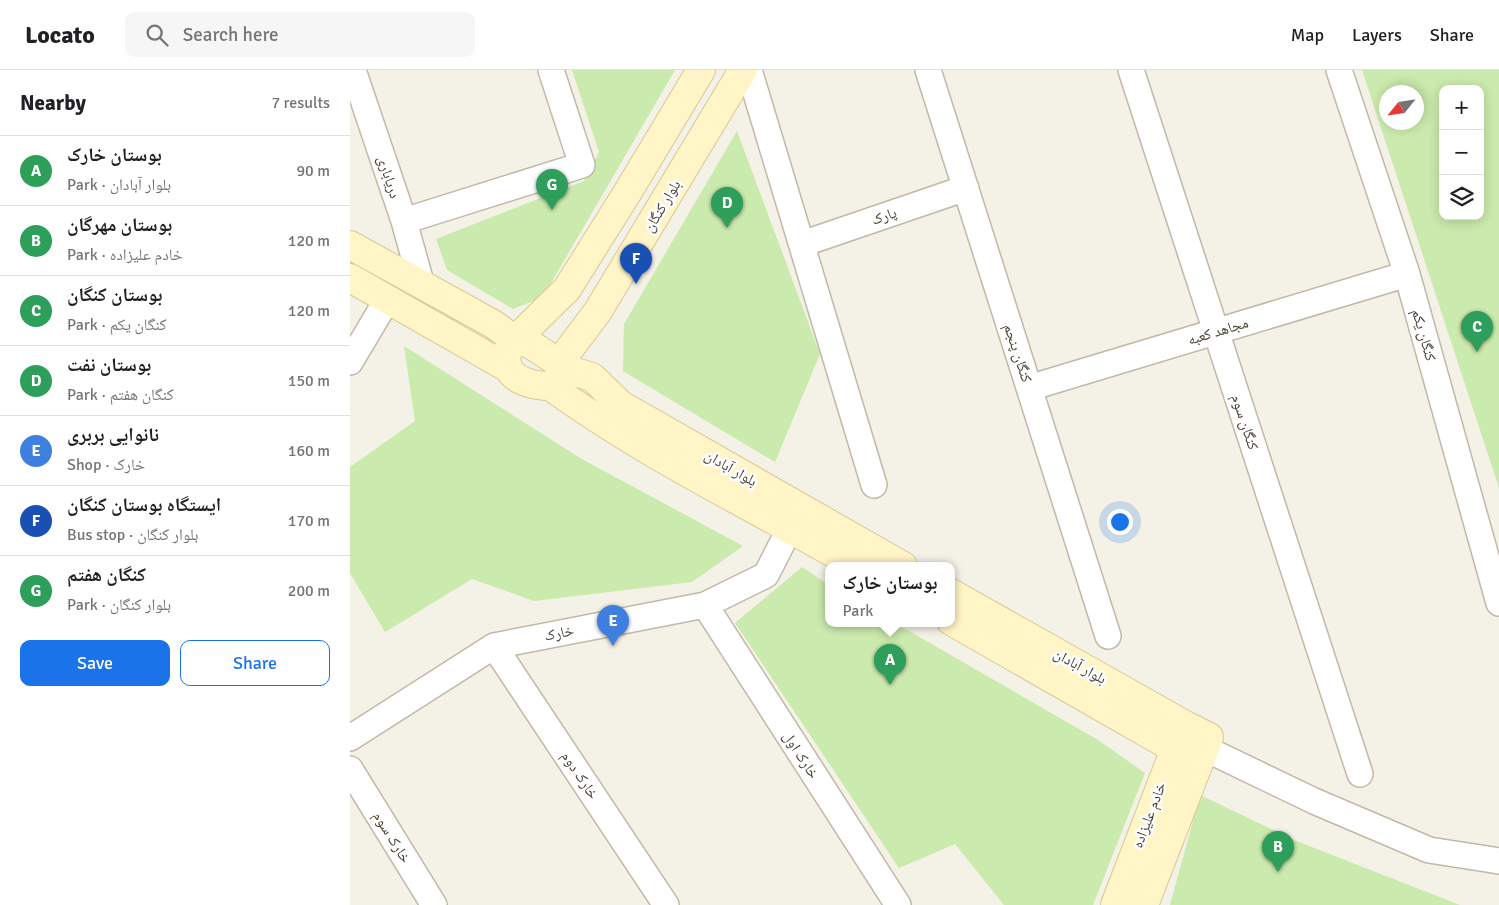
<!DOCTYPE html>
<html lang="en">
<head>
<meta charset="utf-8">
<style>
  :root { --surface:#fff; --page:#f6f6f6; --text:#202124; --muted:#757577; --line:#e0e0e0; --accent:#1a73e8 }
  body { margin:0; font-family:Signika,"Noto Naskh Arabic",sans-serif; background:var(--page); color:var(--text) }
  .controls { position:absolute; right:15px; top:15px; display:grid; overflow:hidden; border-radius:10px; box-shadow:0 2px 12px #0003 }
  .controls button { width:45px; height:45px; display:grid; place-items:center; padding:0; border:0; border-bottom:1px solid var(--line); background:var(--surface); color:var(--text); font:25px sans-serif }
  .compass { position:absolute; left:1029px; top:15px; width:45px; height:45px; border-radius:50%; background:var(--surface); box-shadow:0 2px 12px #0003; rotate:240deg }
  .you { position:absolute; left:769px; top:451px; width:18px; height:18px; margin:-12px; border:4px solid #fff; border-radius:50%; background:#1a73e8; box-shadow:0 0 0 8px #1a73e833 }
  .badge { display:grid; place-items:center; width:32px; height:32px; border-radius:50%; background:var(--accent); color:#fff; font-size:16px; font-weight:700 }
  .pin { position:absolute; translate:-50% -41px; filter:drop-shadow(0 1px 2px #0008) }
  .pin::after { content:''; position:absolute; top:26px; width:18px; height:15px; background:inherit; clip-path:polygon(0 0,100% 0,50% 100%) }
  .popup { position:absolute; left:475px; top:492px; width:130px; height:65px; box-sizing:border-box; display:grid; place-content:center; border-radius:10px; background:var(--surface); filter:drop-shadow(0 1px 4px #0005); font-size:16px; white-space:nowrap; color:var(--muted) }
  .popup b { font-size:19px; color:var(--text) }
  .popup::after { content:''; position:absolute; left:50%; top:100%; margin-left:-10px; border:10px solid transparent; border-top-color:var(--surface) }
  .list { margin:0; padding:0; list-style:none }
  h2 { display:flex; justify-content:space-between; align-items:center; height:65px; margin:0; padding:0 20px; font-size:21px }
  h2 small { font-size:16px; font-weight:400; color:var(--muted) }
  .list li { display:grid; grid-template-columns:32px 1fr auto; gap:15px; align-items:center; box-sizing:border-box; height:70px; padding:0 20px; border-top:1px solid var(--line) }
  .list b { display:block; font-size:19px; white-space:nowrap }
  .list p { margin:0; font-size:16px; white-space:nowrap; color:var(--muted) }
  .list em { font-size:16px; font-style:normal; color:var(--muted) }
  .actions { display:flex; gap:10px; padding:15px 20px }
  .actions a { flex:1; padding:11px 0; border:1px solid var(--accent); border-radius:10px; text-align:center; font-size:18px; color:var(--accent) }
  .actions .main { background:var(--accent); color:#fff }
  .icon { flex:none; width:28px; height:28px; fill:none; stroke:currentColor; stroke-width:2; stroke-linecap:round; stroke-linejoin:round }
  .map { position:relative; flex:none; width:1149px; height:835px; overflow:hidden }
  header { display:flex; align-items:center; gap:30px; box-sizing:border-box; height:70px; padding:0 25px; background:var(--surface); border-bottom:1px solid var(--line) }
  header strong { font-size:24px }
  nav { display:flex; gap:28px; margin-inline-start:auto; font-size:18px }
  .search { width:350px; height:45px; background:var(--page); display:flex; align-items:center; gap:12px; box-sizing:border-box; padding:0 18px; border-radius:10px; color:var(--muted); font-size:19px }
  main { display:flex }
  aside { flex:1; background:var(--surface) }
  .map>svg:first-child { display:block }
  .green { fill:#cbeaad; fill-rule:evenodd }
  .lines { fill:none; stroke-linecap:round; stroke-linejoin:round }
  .street-casing { stroke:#c0b9a9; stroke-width:28 }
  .secondary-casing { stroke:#d7c894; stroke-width:30 }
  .street { stroke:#fff; stroke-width:25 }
  .secondary { stroke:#fff5c6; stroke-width:28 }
  .labels { text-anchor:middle; stroke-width:5; stroke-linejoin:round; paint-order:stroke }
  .street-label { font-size:15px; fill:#474135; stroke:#fff }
</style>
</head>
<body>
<header>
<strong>Locato</strong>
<div class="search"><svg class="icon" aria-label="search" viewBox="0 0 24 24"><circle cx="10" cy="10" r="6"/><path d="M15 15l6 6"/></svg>Search here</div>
<nav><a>Map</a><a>Layers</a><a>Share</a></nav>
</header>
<main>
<aside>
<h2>Nearby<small>7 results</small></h2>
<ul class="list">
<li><span class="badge" style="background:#2e9e5b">A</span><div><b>بوستان خارک</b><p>Park · بلوار آبادان</p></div><em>90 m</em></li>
<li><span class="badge" style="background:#2e9e5b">B</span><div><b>بوستان مهرگان</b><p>Park · خادم علیزاده</p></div><em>120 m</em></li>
<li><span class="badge" style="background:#2e9e5b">C</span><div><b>بوستان کنگان</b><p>Park · کنگان یکم</p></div><em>120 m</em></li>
<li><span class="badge" style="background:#2e9e5b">D</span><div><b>بوستان نفت</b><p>Park · کنگان هفتم</p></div><em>150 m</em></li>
<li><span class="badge" style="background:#3f7fe0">E</span><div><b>نانوایی بربری</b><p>Shop · خارک</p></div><em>160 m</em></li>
<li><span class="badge" style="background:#1a4fb4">F</span><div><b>ایستگاه بوستان کنگان</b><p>Bus stop · بلوار کنگان</p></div><em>170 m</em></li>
<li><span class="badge" style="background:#2e9e5b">G</span><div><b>کنگان هفتم</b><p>Park · بلوار کنگان</p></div><em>200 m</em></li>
</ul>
<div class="actions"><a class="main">Save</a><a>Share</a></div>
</aside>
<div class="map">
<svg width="1149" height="835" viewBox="0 0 1149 835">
  <rect width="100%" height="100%" fill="#f4f1e7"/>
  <path class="green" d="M222 0H325L193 227 163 239 97 200 86 169 234 111 249 82Z
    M1012 0H1149V418ZM1093 19H1130V146H1093ZM1036 22H1066V52H1036Z
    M387 61 470 284 425 392 273 301 274 254Z
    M54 276 230 388 393 476 342 512 184 531 122 509 35 562 0 503V397L65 351Z
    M452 497 479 515V554H543L559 561 748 670 795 703 743 835H654L605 774 549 798 385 553Z
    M850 725 944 770 1110 835H820Z"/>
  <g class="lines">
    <g class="street-casing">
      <path id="street" d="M3 0 54 151 72 216
        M399 0 524 415
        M578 0 758 566
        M781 0 1010 704
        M989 0 1057 204 1149 533
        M54 151 232 95 201 0
        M452 174 616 118
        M0 292 37 230
        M679 318 1057 204
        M355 535 548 835
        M144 576 316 835
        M0 668 144 576 355 535 416 505 439 460
        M854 678 964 731 1079 780 1149 791
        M0 699 84 835"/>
    </g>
    <g class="secondary-casing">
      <path id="secondary" d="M0 175 143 254 165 270 217 219 279 120 351 0
        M0 208 158 298
        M165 270 180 274 209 293 212 298 208 309 200 316C186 316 164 312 158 297 157 293 156 288 156 284Z
        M209 293 248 241 393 0
        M212 298 242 307 271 335 553 496
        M200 316C296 386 404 437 506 496
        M601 523 837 656 859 667 794 835
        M601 551 825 679 849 691
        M765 835 825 679 833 664"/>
    </g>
    <use href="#street" class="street"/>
    <use href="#secondary" class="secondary"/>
  </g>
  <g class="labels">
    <g class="street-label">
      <text transform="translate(39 107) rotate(72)" y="5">دریاباری</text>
      <text transform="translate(312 136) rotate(-59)" y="5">بلوار کنگان</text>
      <text transform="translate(534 146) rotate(-19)" y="5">پارک</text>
      <text transform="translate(868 261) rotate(-17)" y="5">مجاهد کعبه</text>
      <text transform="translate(1074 265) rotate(74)" y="5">کنگان یکم</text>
      <text transform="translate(668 283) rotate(72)" y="5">کنگان پنجم</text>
      <text transform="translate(895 352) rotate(72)" y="5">کنگان سوم</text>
      <text transform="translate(381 398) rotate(30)" y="5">بلوار آبادان</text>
      <text transform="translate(209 563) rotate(-11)" y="5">خارک</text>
      <text transform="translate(730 596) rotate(29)" y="5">بلوار آبادان</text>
      <text transform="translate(451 685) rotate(57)" y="5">خارک اول</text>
      <text transform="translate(230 705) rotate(56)" y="5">خارک دوم</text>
      <text transform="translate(799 745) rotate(-69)" y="5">خادم علیزاده</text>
      <text transform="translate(42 767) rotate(58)" y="5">خارک سوم</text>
    </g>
  </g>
</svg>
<div class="controls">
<button>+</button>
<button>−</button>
<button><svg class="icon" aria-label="layers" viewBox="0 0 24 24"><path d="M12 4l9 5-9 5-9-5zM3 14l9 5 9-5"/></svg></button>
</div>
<svg class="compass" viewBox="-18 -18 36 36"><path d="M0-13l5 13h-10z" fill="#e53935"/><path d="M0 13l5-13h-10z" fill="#757577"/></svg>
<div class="you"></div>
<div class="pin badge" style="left:540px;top:615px;background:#2e9e5b">A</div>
<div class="popup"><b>بوستان خارک</b>Park</div>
<div class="pin badge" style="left:928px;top:802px;background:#2e9e5b">B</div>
<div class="pin badge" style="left:1127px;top:282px;background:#2e9e5b">C</div>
<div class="pin badge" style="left:377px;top:158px;background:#2e9e5b">D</div>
<div class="pin badge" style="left:263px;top:576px;background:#3f7fe0">E</div>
<div class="pin badge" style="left:286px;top:214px;background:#1a4fb4">F</div>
<div class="pin badge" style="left:202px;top:140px;background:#2e9e5b">G</div>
</div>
</main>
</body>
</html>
